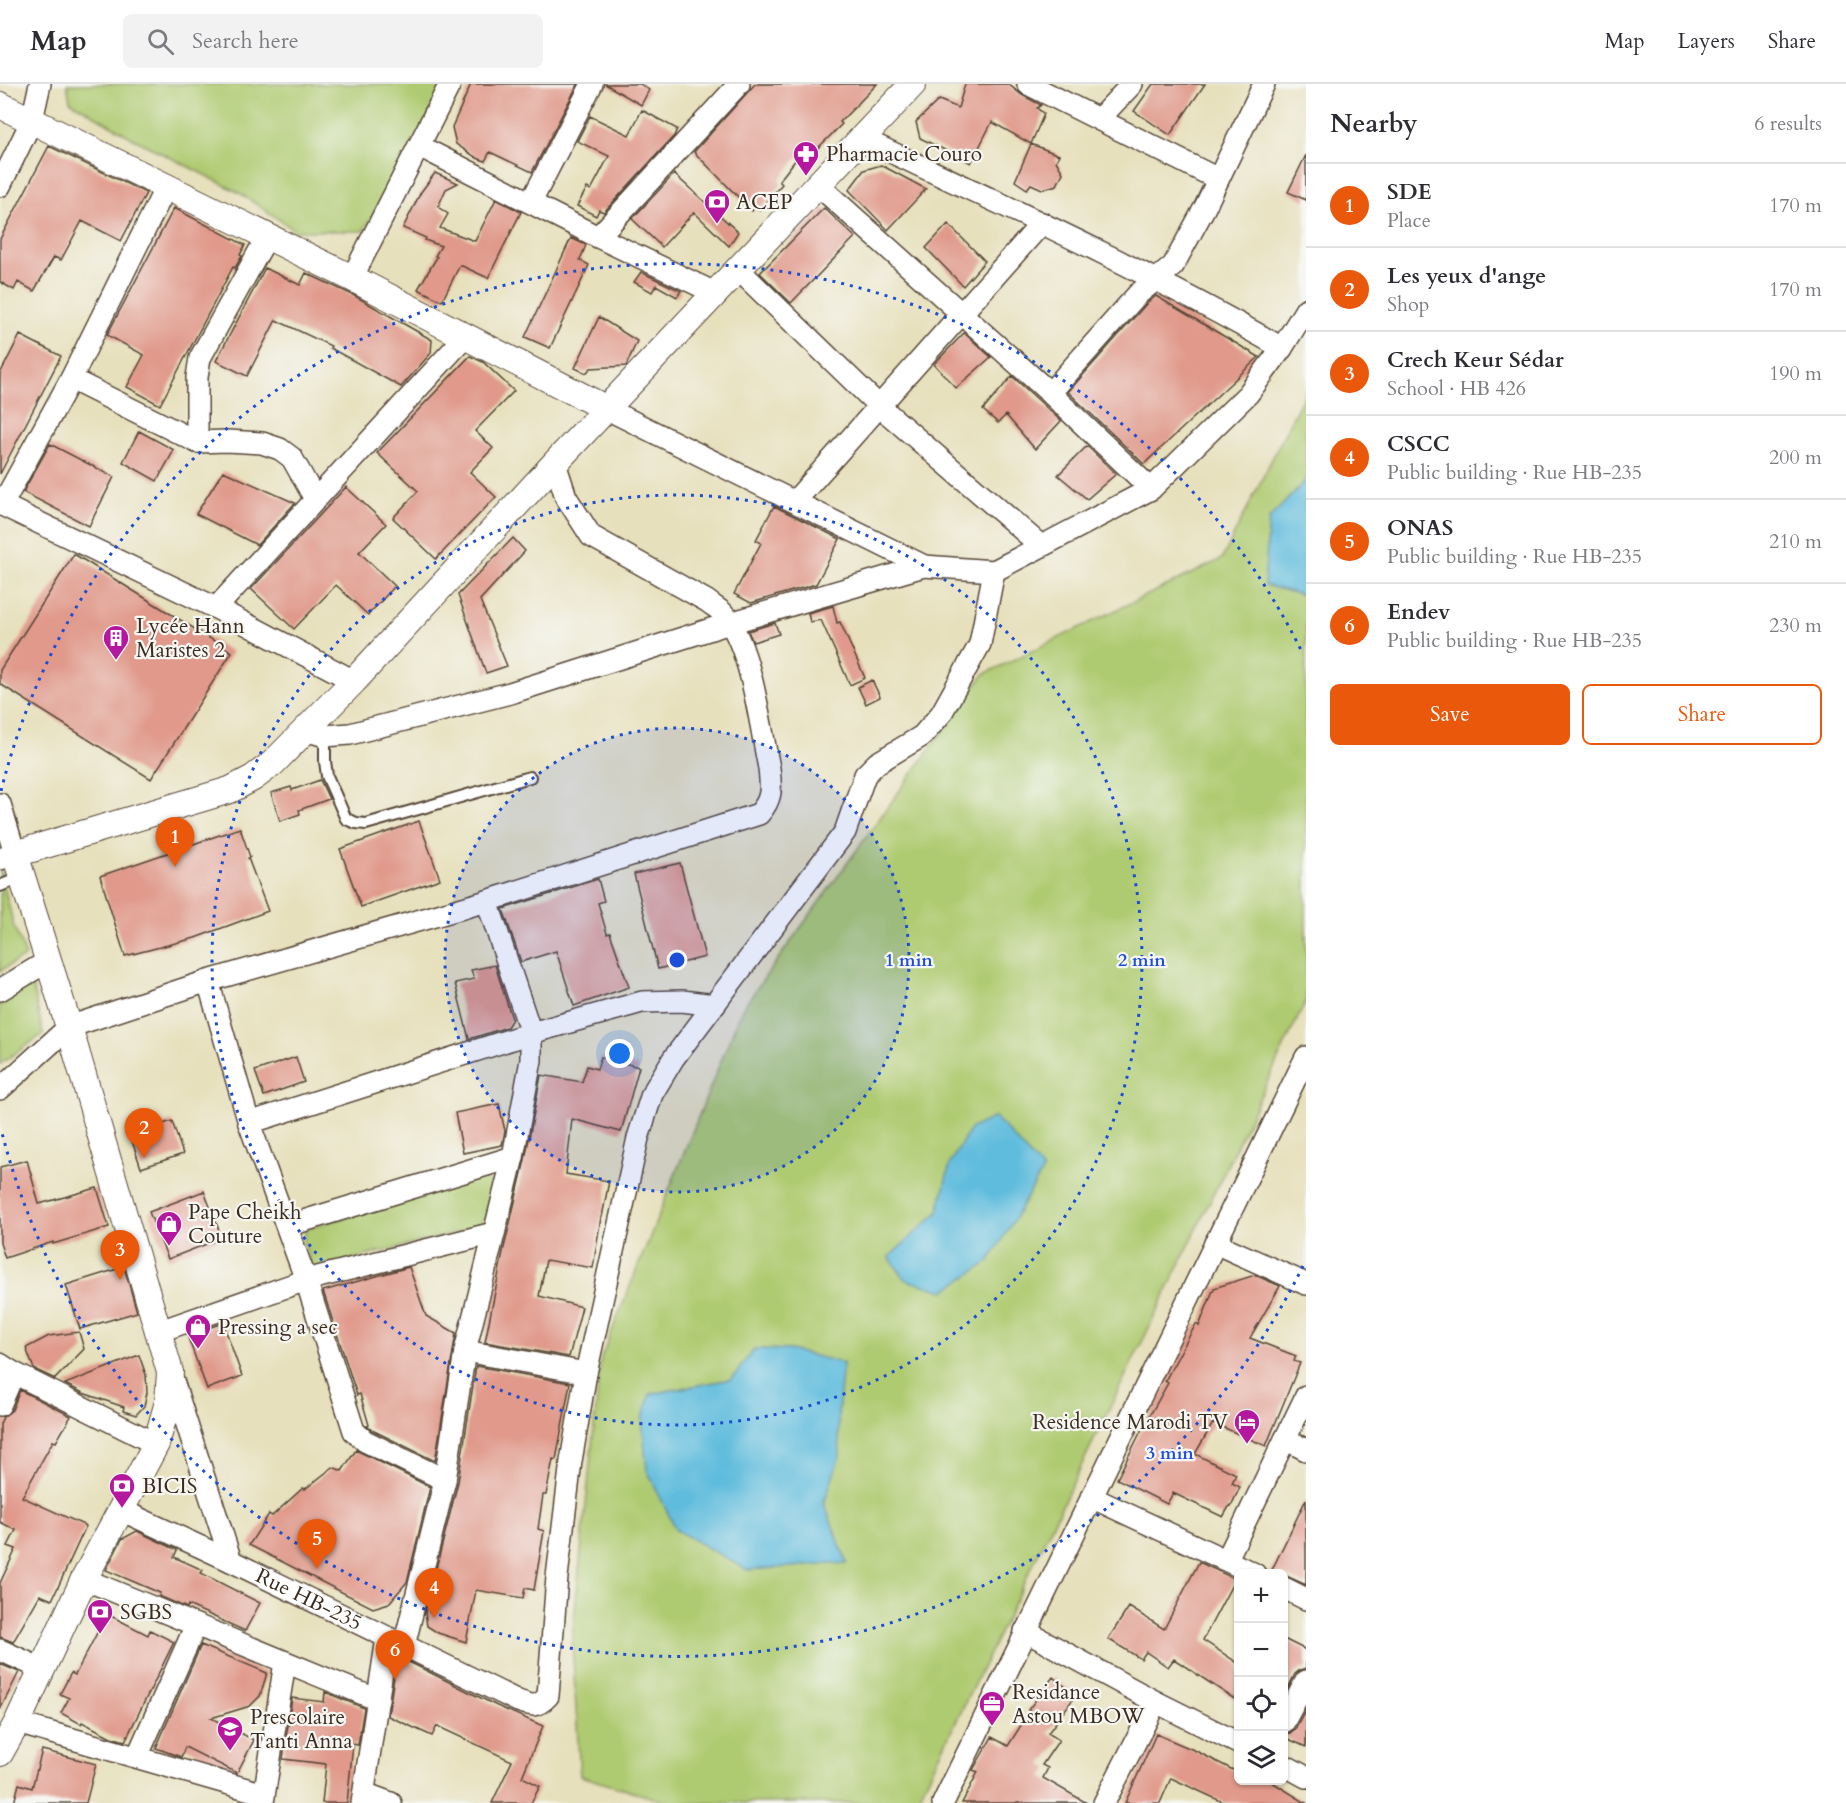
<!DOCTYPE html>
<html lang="en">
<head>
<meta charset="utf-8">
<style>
  :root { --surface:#fff; --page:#f2f2f3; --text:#2b2b33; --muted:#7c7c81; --line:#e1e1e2; --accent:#ea580c }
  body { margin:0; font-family:Cardo,serif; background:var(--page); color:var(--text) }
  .controls { position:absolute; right:18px; bottom:18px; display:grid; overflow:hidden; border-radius:9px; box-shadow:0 2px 4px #0004 }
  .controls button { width:54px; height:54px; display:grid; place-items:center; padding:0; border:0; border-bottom:2px solid var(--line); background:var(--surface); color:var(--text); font:30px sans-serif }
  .you { position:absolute; left:620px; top:970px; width:21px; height:21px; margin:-15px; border:4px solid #fff; border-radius:50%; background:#1a73e8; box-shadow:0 0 0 9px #1a73e833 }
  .badge { display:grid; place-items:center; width:39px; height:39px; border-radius:50%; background:var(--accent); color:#fff; font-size:20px; font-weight:700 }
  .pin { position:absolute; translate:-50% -50px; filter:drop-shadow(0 2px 3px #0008) }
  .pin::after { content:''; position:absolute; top:32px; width:21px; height:18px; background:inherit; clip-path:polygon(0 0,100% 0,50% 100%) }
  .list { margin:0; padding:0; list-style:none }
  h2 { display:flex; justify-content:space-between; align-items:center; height:78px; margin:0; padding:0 24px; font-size:26px }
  h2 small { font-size:20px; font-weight:400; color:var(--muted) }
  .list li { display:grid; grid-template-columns:39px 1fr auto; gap:18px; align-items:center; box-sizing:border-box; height:84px; padding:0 24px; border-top:2px solid var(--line) }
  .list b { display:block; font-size:22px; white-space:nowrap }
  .list p { margin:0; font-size:20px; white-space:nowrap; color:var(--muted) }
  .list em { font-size:20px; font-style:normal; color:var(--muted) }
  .actions { display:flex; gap:12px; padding:18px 24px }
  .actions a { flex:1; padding:14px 0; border:2px solid var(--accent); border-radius:9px; text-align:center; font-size:21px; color:var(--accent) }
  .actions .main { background:var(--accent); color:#fff }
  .icon { flex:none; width:33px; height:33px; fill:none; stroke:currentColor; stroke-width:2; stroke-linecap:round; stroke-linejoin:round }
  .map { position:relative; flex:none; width:1306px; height:1719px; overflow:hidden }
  header { display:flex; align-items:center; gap:36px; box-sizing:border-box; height:84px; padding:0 30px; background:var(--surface); border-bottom:2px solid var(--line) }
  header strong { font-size:28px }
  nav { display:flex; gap:33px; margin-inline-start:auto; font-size:21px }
  .search { width:420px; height:54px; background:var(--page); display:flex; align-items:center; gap:15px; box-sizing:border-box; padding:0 21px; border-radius:9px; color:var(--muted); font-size:22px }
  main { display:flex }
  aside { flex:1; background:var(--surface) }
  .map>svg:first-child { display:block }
  .green { fill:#afcb71; stroke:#757a48; stroke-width:1.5; fill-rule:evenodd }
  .water { fill:#5fbcdd; stroke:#4d737e; stroke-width:1.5 }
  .building { fill:#e0998a }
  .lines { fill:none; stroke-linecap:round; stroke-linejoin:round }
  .service-casing { stroke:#554536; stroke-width:14 }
  .minor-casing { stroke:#554536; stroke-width:24 }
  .tertiary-casing { stroke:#554536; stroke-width:28 }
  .service { stroke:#fff; stroke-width:10 }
  .minor { stroke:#fff; stroke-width:21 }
  .tertiary { stroke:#fff; stroke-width:26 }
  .ring { fill:none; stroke:#1d4ed8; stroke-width:3; stroke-dasharray:3 6 }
  .labels { text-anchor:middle; stroke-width:4.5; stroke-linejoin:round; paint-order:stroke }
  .poi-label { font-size:21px; fill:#3b2a1e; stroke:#f6f6f2; text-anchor:start }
  .street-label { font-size:21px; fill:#3b2a1e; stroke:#f6f6f2 }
  .centre { fill:#1d4ed8; stroke:#f6f6f2; stroke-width:3 }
  .ring-label { font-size:18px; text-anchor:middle; font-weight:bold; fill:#1d4ed8; stroke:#f6f6f2; stroke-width:4.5; stroke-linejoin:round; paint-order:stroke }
</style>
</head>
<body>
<header>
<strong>Map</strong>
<div class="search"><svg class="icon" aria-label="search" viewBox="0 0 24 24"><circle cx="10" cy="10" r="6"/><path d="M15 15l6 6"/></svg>Search here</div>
<nav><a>Map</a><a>Layers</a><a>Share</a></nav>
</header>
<main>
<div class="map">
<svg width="1306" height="1719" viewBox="0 0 1306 1719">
  <rect width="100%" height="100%" fill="#f6f6f2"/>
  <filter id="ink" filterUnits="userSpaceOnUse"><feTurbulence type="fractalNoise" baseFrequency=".0167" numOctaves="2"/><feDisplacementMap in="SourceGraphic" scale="12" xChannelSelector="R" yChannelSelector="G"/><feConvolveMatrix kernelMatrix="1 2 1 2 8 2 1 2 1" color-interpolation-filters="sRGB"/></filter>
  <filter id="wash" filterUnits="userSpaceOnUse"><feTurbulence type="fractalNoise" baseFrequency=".008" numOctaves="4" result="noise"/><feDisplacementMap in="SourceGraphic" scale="24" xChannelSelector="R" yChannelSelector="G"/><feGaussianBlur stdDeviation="1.35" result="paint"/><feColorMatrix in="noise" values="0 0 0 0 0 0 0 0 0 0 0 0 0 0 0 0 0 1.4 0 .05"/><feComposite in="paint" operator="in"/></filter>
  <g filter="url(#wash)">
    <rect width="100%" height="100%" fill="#e7e0bc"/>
    <path class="green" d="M67 0H444L408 75 363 147H296L238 108 134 55 70 17Z
      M1306 307V396L1269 435 1265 501 1306 512V917L1166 1209 916 1719H670L580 1692 572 1556 601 1274 742 925 984 590 1222 475ZM938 1128 906 1196 889 1173ZM755 1265 790 1266 842 1279 838 1331 839 1372 824 1420 847 1479 650 1310 732 1295Z
      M0 785 14 843 26 872 0 887Z
      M30 891 43 950 0 980V909Z
      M482 1093 491 1099 487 1132 477 1144 313 1185 303 1157 306 1145Z"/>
    <path class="water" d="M1306 396V512L1264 501 1269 435Z
      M995 1033 1043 1086 989 1178 944 1207 906 1196 889 1173 938 1128 950 1079 971 1044Z
      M754 1265 790 1266 843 1279 838 1331 840 1372 824 1419 847 1479 747 1486 676 1446 647 1386 642 1337 650 1310 732 1295Z"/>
    <g id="blocks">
      <path class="building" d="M471 0H578L532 88 490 68 485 77 477 74 456 60 452 43Z
        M605 0H640L649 6 641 21Z
        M755 0H877L840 38 842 40 807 75 801 69 779 97 782 100 759 126 755 122 752 127 694 68Z
        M965 0H1008L1022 11 1041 21 1037 24 1044 30 1031 60 992 38 971 79 920 54 916 38 939 16 958 24Z
        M1153 0H1205L1170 51 1134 27Z
        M642 26 677 45 674 52 604 128 599 126 596 132 577 122 587 104 591 106 609 72 577 57 590 32 629 51Z
        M1031 60 1059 71 1056 77 1063 89 1057 101 1042 105 1031 100 1027 105 1015 97Z
        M49 62 146 109 121 157 82 137 61 176 54 173 34 207 18 198 14 206 0 198V155Z
        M1306 71V116L1288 108Z
        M881 81 926 105 888 146 849 106 864 86Z
        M435 89 458 99 446 105 438 123 448 130 440 144 475 157 496 115 521 128 488 194 460 181 442 217 418 205 437 173 435 172 441 162 425 156 426 154 403 144 421 108Z
        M674 90 738 148 729 162 694 128 662 163 632 135Z
        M174 124 245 161 240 171 242 172 235 184 233 183 160 321 127 303 144 271 107 251Z
        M824 124 855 153 791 219 760 189Z
        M948 140 985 177 963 202 926 164Z
        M571 154 586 161 580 176 589 181 550 264 525 253Z
        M265 184 300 201 306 189 355 212 432 256 431 269 401 303 330 264 331 262 276 236 247 292 216 277Z
        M641 188 681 207 677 213 656 201 652 208 634 198Z
        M1156 212 1259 273 1144 380 1068 308 1147 219Z
        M599 233 637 257 626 282 591 284 586 289 575 284Z
        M964 249 991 273 956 304 934 280Z
        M20 251 61 272 0 390V290Z
        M470 272 483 278 514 307 475 347 493 364 470 388 496 413 436 475 393 434 418 407 377 369Z
        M1012 292 1061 337 1035 365 1006 331 998 339 983 326Z
        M139 347 174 366 157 397 123 378Z
        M50 360 114 393 89 442 23 408Z
        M1087 362 1116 390 1087 415 1058 391Z
        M223 387 295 419 257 461 196 430Z
        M346 403 386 440 359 468 395 502 368 531 336 501 294 545 251 505Z
        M774 422 840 455 816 500 751 519 734 510 761 459 756 456Z
        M513 454 525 467 480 516 507 582 486 589 458 511Z
        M74 470 232 568 151 695 0 600V586Z
        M833 522 837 539 840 538 865 594 850 601 821 536 810 538 808 529Z
        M775 539 779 550 753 558 748 547Z
        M872 596 880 613 866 620 858 603Z
        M320 696 329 715 299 726 300 730 280 737 271 709 291 703 292 706Z
        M419 737 440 795 361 823 340 765Z
        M240 744 250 773 248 774 268 827 195 854 125 872 100 792Z
        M680 779 705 873 658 885 634 790Z
        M598 795 604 817 598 819 607 850 610 849 629 903 574 922 556 867 521 878 503 825Z
        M495 881 512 935 507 943 469 955 455 899 474 895 471 886Z
        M296 973 304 998 264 1012 255 987Z
        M601 973 639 983 621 1048 572 1035 566 1090 609 1097 602 1133H601L593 1184 546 1176 543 1192 539 1212 582 1223 569 1273 485 1258 503 1168 525 1076 541 991 582 998 587 982 597 985Z
        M499 1020 505 1047 502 1061 463 1069 455 1029Z
        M172 1037 183 1070 141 1084 130 1051Z
        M27 1076 39 1120 97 1104 109 1143 53 1160V1158L5 1174 0 1159V1083Z
        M204 1107 222 1154 168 1175 149 1128Z
        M124 1183 137 1228 80 1245 66 1201Z
        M409 1183 426 1232 456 1249 435 1377 372 1346 367 1342 369 1341 360 1310 357 1311 323 1207Z
        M1255 1191 1280 1202 1250 1254 1296 1272 1294 1277 1300 1279 1266 1362 1213 1339 1195 1370 1236 1390 1232 1399 1240 1403 1231 1422 1230 1421 1223 1433 1173 1409 1167 1420 1117 1395 1140 1349 1168 1299 1165 1297 1181 1267 1196 1240 1199 1242 1214 1204Z
        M223 1239 242 1292 207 1305 187 1251Z
        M79 1248 84 1265 55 1295 34 1285 26 1264 49 1252Z
        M139 1271 146 1291 147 1309 144 1322 136 1331 123 1327 124 1323 83 1309 65 1300Z
        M476 1282 570 1299 556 1376 553 1375 546 1411H543L538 1445 544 1447 534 1506 525 1504 523 1514 476 1506 466 1558 438 1549 427 1542 425 1528 458 1398Z
        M20 1306 71 1332 56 1358 53 1357 22 1413 86 1442 52 1516 40 1511 13 1558 0 1553V1499L16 1465 8 1462 16 1446 0 1438V1340L3 1333 12 1326Z
        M356 1366 430 1403 407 1498 389 1519 373 1524 249 1461 269 1430 272 1432 303 1404 305 1405 333 1383 342 1387Z
        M1306 1415V1501L1284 1491V1490H1270Z
        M137 1447 177 1466 174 1473 203 1486 201 1489 260 1519 245 1547 188 1521 187 1524 159 1512 160 1509 106 1486 122 1455Z
        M1199 1478 1235 1495 1203 1556 1239 1580V1618L1174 1575 1168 1583 1146 1568 1141 1575 1108 1555 1129 1523 1164 1545Z
        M107 1530 148 1551 150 1546 174 1558 125 1657 111 1653 82 1638 81 1640 61 1629 69 1614 60 1610 71 1589 75 1591Z
        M1284 1555 1306 1566V1584L1300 1586 1295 1590 1284 1612Z
        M201 1561 267 1589 260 1612 250 1622 211 1634 254 1656 237 1689 185 1663 181 1673 156 1664Z
        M403 1575 497 1622 543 1642 522 1693 540 1702 531 1719H492L512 1677 437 1642 432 1652 388 1632 396 1580 400 1581Z
        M0 1580 19 1588 0 1626Z
        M1053 1593 1076 1611 1048 1649 1059 1656 1042 1681 1048 1684 1043 1694 1087 1719H962L978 1688 973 1686 992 1653 1008 1662 1030 1627 1028 1626Z
        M325 1608 364 1624 358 1661 353 1660 347 1719H322L326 1680 283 1675 292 1614 324 1618Z
        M1306 1624V1663L1284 1653V1651L1290 1649 1295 1645Z
        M1156 1650 1196 1667 1239 1689V1696H1269L1306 1719H1225L1171 1694 1160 1719H1125Z
        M42 1666 96 1680 86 1719H14L19 1700 32 1704Z"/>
    </g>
  </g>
  <g filter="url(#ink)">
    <use href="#blocks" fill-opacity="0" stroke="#554536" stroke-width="1.5"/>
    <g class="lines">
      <g class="service-casing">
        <path id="service" d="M325 652V677L327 692 346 735 356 739 366 740 530 693
          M0 802 22 793"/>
      </g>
      <g class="minor-casing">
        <g id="minor">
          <path d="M1028 0 1218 95"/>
          <path d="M1099 35 1132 0"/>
          <path d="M861 54C1003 121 1146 186 1282 264"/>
          <path d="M419 62 598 153 717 210"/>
          <path d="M818 101 1050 309 1151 405"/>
          <path d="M0 102 32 36 40 0"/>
          <path d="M531 118 592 0"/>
          <path d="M598 153 739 0"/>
          <path d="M739 186 878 321 1041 462"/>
          <path d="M352 194 450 0"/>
          <path d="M71 295 197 358 227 357 262 359 280 365 292 374 315 415"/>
          <path d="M1050 309 1138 210 1173 182 1205 123 1264 0"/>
          <path d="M607 325 924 482 994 487 1151 405 1248 310 1282 264 1306 225"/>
          <path d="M197 358V293L200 274 267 153"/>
          <path d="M795 417 1042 139"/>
          <path d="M0 420 216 524 354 597"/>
          <path d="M2 421 71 295 166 103"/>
          <path d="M216 524 465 253"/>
          <path d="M305 646 325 652 350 650 510 609 730 539 924 482"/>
          <path d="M0 720 15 770 0 775"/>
          <path d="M208 897 249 1039 306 1196 354 1347 365 1357 445 1396"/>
          <path d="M0 906 48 877"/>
          <path d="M0 1005 69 943 208 897 487 817 759 730C773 714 771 704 769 684 760 641 751 559 722 528 717 524 712 521 707 517L591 452 566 413 555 379"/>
          <path d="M249 1039 531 949 642 918 682 917 715 921"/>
          <path d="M287 1142 513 1073"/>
          <path d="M1215 1159 1306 1200"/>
          <path d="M160 1247 306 1196 494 1149"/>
          <path d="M465 1267 586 1289"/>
          <path d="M0 1280 14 1289 156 1360"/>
          <path d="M172 1294 231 1477"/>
          <path d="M0 1321 14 1289"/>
          <path d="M1285 1355 1306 1366"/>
          <path d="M1091 1413 1255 1490"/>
          <path id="s1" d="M121 1426 231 1477 518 1617C532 1622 537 1624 548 1612L557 1493 571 1377 586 1289 638 1054 652 1010 673 975 845 748 865 691 877 679 922 652 941 630 980 560 994 487"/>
          <path d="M1227 1475 1306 1312"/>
          <path d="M84 1495 378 1616"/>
          <path d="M1284 1504 1306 1515"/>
          <path d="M1025 1547 1156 1618 1238 1659"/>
          <path d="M404 1562 445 1396 465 1267 513 1073 531 976V949L487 817"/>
          <path d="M0 1566 42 1585"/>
          <path d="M1284 1638 1306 1597"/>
          <path d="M17 1639 264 1710"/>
          <path d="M137 1673 196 1541"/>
          <path d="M1284 1681 1306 1693"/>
          <path d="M364 1709 391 1719"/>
          <path d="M263 1719 285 1578"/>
          <path d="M362 1719 387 1554"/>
          <path d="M943 1719 1306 973"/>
          <path d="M1104 1719 1156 1618"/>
        </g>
      </g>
      <g class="tertiary-casing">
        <path id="tertiary" d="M0 21 352 194 607 325
          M0 1669 17 1639 84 1495 156 1360 168 1318 170 1288 69 943 15 770 230 706 253 694 273 679 354 597 555 379 913 0"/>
      </g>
      <use href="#service" class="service"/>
      <use href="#minor" class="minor"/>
      <use href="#tertiary" class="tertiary"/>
    </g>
  </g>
  <circle cx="677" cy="876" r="232" fill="#1d4ed8" fill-opacity=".12"/>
  <g class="ring">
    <circle cx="677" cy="876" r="232"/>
    <circle cx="677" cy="876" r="465"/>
    <path d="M1303 1182A697 697 0 0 1 1 1045M1 707A697 697 0 0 1 1303 570"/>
  </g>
  <defs>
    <g id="pharmacy-pin" transform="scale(1.35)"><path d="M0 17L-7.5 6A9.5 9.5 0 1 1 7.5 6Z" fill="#b5179e" stroke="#f6f6f2"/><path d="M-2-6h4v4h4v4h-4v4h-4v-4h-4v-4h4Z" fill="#fff"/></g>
    <g id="bank-pin" transform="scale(1.35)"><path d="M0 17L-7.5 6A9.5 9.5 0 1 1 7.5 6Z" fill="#b5179e" stroke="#f6f6f2"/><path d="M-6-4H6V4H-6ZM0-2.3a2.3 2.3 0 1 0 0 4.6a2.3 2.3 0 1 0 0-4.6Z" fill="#fff"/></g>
    <g id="building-pin" transform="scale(1.35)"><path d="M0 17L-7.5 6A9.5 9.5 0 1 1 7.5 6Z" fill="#b5179e" stroke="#f6f6f2"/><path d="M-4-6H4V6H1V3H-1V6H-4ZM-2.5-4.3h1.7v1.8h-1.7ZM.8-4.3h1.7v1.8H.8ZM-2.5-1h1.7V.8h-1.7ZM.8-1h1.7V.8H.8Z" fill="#fff"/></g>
    <g id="shop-pin" transform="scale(1.35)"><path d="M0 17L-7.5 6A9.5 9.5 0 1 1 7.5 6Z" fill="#b5179e" stroke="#f6f6f2"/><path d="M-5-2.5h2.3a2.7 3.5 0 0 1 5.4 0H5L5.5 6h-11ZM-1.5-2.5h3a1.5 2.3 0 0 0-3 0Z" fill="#fff"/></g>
    <g id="hotel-pin" transform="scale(1.35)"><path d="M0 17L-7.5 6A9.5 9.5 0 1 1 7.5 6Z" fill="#b5179e" stroke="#f6f6f2"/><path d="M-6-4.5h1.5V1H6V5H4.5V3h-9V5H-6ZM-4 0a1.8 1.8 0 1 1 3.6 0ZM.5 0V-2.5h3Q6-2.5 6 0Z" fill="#fff"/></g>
    <g id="office-pin" transform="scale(1.35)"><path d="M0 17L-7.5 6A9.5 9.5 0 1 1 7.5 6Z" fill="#b5179e" stroke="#f6f6f2"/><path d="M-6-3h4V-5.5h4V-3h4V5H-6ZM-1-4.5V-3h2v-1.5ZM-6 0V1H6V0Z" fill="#fff"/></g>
    <g id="school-pin" transform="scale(1.35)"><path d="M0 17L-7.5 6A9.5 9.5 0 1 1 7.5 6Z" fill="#b5179e" stroke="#f6f6f2"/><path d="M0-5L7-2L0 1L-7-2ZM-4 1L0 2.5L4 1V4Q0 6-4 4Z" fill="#fff"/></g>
  </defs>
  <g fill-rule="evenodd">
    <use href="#pharmacy-pin" x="806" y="70"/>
    <use href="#bank-pin" x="717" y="118"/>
    <use href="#building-pin" x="116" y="554"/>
    <use href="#shop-pin" x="169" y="1140"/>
    <use href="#shop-pin" x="198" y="1243"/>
    <use href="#hotel-pin" x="1247" y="1338"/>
    <use href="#bank-pin" x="122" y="1402"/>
    <use href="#bank-pin" x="100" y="1528"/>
    <use href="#office-pin" x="992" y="1620"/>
    <use href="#school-pin" x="230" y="1645"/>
  </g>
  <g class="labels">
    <g class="poi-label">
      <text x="826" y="77">Pharmacie Couro</text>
      <text x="736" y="125">ACEP</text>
      <text x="136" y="549">Lycée Hann<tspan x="136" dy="24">Maristes 2</tspan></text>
      <text x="188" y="1135">Pape Cheikh<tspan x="188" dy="24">Couture</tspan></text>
      <text x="218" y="1250">Pressing a sec</text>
      <text x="1228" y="1345" text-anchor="end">Residence Marodi TV</text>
      <text x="142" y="1409">BICIS</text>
      <text x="120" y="1535">SGBS</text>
      <text x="1012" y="1615">Residance<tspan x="1012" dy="24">Astou MBOW</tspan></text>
      <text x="250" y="1640">Prescolaire<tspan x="250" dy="24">Tanti Anna</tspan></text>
    </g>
    <g class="street-label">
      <text dy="7" stroke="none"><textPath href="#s1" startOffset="208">Rue HB-235</textPath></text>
    </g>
  </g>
  <circle cx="677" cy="876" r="9" class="centre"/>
  <g class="ring-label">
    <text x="909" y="882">1 min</text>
    <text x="1142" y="882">2 min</text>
    <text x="1170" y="1375">3 min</text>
  </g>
</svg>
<div class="controls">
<button>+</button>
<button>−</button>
<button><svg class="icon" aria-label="locate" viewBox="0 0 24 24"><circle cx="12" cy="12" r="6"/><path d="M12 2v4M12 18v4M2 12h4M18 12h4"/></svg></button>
<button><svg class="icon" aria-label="layers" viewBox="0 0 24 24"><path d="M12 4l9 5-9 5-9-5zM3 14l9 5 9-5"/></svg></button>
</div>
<div class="you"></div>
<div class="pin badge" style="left:175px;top:783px">1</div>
<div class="pin badge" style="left:144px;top:1074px">2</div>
<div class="pin badge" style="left:120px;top:1196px">3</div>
<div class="pin badge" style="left:434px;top:1534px">4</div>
<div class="pin badge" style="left:317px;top:1485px">5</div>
<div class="pin badge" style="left:395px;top:1596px">6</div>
</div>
<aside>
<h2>Nearby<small>6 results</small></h2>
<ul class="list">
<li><span class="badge">1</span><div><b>SDE</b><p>Place</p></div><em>170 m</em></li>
<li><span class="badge">2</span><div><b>Les yeux d'ange</b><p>Shop</p></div><em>170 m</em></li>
<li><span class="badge">3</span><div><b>Crech Keur Sédar</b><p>School · HB 426</p></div><em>190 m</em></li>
<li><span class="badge">4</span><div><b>CSCC</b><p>Public building · Rue HB-235</p></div><em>200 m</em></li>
<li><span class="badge">5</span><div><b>ONAS</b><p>Public building · Rue HB-235</p></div><em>210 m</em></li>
<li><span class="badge">6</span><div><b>Endev</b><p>Public building · Rue HB-235</p></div><em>230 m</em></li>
</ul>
<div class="actions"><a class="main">Save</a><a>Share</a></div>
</aside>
</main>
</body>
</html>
